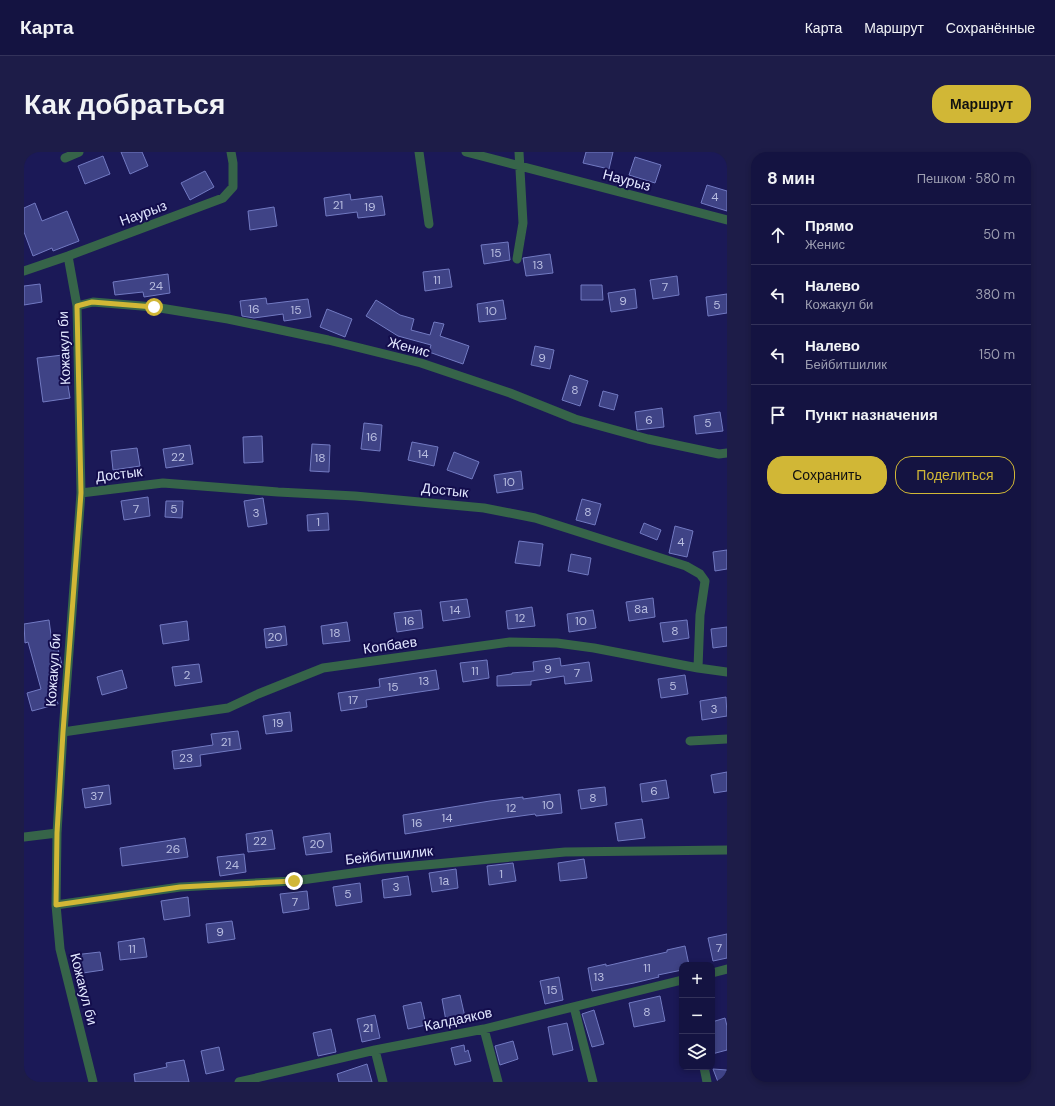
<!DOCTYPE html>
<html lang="ru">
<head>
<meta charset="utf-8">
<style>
  :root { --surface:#141341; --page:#1d1c48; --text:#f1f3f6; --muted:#9d9eb1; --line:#33325a; --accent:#d1b736 }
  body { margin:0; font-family:"DM Sans",sans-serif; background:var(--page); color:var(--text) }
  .controls { position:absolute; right:12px; bottom:12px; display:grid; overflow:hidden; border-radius:8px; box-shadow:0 2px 6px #0003 }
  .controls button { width:36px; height:36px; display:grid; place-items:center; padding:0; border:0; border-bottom:1px solid var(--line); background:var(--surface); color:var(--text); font:20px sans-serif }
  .stop { position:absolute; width:12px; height:12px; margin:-9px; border:3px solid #d1b736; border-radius:50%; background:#fff }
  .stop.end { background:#d1b736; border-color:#fff; box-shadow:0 1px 4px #0008 }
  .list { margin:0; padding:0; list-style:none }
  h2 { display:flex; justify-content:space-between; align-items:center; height:52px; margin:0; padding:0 16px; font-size:17px }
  h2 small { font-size:13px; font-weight:400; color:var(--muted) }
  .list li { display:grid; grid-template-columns:26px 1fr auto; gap:12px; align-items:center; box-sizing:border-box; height:60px; padding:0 16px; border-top:1px solid var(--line) }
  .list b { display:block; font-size:15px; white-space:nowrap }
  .list p { margin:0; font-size:13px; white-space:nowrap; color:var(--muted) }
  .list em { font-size:13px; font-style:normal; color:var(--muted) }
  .actions { display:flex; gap:8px; padding:12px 16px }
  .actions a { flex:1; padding:9px 0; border:1px solid var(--accent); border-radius:16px; text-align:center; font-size:14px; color:var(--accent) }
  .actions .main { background:var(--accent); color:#111 }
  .icon { flex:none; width:22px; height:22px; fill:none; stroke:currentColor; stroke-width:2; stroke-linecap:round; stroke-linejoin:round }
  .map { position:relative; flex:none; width:703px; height:930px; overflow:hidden; border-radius:16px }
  header { display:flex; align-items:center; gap:24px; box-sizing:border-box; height:56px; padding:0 20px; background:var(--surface); border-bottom:1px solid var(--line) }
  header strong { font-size:19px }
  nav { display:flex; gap:22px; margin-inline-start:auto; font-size:14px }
  .intro { display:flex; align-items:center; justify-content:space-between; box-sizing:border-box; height:96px; padding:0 24px }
  h1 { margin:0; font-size:28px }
  .button { padding:10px 18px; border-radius:16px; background:var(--accent); color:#111; font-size:14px; font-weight:700 }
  main { display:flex; gap:24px; padding:0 24px }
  aside { flex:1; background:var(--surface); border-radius:16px; box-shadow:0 2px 6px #0003 }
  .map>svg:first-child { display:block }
  .building { fill:#3f4386; stroke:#727ac2 }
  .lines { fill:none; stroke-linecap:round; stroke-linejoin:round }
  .minor { stroke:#366449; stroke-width:9 }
  .route { stroke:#d1b736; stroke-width:5 }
  .labels { text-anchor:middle; stroke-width:4; stroke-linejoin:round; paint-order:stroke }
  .number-label { font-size:12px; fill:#b9bee1 }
  .street-label { font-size:14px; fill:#e2e7ff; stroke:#130d4c }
</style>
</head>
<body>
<header>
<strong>Карта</strong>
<nav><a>Карта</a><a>Маршрут</a><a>Сохранённые</a></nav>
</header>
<div class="intro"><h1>Как добраться</h1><a class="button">Маршрут</a></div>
<main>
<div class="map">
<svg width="703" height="930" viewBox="0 0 703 930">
  <rect width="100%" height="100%" fill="#1b1957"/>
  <path class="building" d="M97 0H118L124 14 106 22Z
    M562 0H589L585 17 559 11Z
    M79 4 86 22 61 32 54 14Z
    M611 5 637 13 631 31 605 23Z
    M181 19 190 35 166 48 157 31Z
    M683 33 703 39V59L677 51Z
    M326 42 327 48 358 44 361 63 334 66 333 60 302 64 300 46Z
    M11 51 18 69 43 59 55 89 29 99 28 96 9 104 0 80V56Z
    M250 55 253 74 226 78 224 59Z
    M484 90 486 108 460 112 457 93Z
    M526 102 529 121 502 124 499 106Z
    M425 117 428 135 401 139 399 120Z
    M144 122 146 141 120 145 119 140 91 143 89 130Z
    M653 124 655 143 629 147 626 128Z
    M16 132 18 150 0 153V134Z
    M557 133H578L579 148H557Z
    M611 137 613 156 587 160 584 141Z
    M703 142V161L684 164 682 145Z
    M242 146 243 152 284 147 287 165 260 169 259 162 230 166 218 164 216 149Z
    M352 148 376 163 390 167 387 178 406 183 410 170 420 172 416 184 445 194 439 212 405 200 407 193 374 184 342 164Z
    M479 148 482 167 455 170 453 152Z
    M303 157 328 167 321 185 296 175Z
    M511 194 530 198 526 217 507 213Z
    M39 203 46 246 19 250 13 206Z
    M546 223 564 229 556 254 538 248Z
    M579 239 594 243 590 258 575 254Z
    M638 256 640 275 613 278 611 260Z
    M696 260 699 279 672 282 670 264Z
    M340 271 358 273 356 299 337 297Z
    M238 284 239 310 220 311 219 285Z
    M388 290 414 295 410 314 384 308Z
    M288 292 306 293 305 320 286 319Z
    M166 293 169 312 142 316 139 297Z
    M113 296 116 314 89 318 87 299Z
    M430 300 455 310 448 327 423 318Z
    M497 319 499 337 473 341 470 323Z
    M124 345 126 364 100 368 97 349Z
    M239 346 243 372 224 375 220 349Z
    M558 347 577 352 571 373 552 368Z
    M142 349H159L158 366 141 365Z
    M304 361 305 378 284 379 283 363Z
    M620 371 637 378 633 388 616 381Z
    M651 374 669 379 663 405 645 401Z
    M495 389 519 392 516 414 491 411Z
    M703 398V417L691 419 689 400Z
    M547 402 567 406 564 423 544 419Z
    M629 446 631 465 605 469 602 450Z
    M443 447 446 465 419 469 416 450Z
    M508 455 511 474 484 477 482 459Z
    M397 458 399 476 373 480 370 461Z
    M569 458 572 476 545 480 543 462Z
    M25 468 29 498 34 497 38 513V515L25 519 34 552 8 559 3 541 17 537 4 490 1 491 0 472Z
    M663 468 665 486 639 490 636 471Z
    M163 469 165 488 139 492 136 473Z
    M323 470 326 489 299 492 297 474Z
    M261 474 263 493 242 496 240 477Z
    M703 475V494L689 496 687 477Z
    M536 506 537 514 565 510 568 529 541 532 540 524 507 529V533L473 534V524L488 522V521L510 519 509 510Z
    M463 508 465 526 439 530 436 511Z
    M175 512 178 530 151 534 148 515Z
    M98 518 103 536 78 543 73 525Z
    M412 518 415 537 342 548 343 555 317 559 314 541 356 535 355 527Z
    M661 523 664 542 637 546 634 527Z
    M702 545 703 564 678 568 676 549Z
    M266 560 268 579 242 582 239 564Z
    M214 579 217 597 176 603 177 614 150 617 148 599 189 593 187 582Z
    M703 620V639L690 641 687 623Z
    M642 628 645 646 618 650 616 632Z
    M85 633 87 652 61 656 58 637Z
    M581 635 583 653 557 657 554 638Z
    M536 642 538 661 512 664 511 662 475 667 381 682 379 663 466 649 499 645V647Z
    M618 667 621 686 594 689 591 671Z
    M248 678 251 697 224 700 222 682Z
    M306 681 308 700 282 703 279 685Z
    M161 686 164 705 98 714 96 696Z
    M220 702 222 720 196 724 193 705Z
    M560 707 563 726 536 729 534 711Z
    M489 711 492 729 465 733 463 714Z
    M432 717 434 736 408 740 405 721Z
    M384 724 387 743 360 746 358 728Z
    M336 731 338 750 312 754 309 735Z
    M283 739 285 757 259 761 256 742Z
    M164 745 166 764 140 768 137 749Z
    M208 769 211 787 184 791 182 772Z
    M703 782V806L689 809 684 786Z
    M120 786 123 805 96 808 94 790Z
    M661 794 665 813H658V818L634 823 635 825 610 831 568 839 564 816 582 812V814L612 807 643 800V798Z
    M76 800 79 818 52 822 50 803Z
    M535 825 539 848 521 852 516 829Z
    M436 843 441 865 422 869 418 847Z
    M636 844 641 869 610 875 605 851Z
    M397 850 402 873 384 877 379 854Z
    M570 858 580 892 568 895 558 862Z
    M351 863 356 886 338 890 333 867Z
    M701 866 703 874V898L688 902V870Z
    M543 871 549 898 529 903 524 875Z
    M307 877 312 900 294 904 289 881Z
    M489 889 494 907 476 913 471 894Z
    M440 893 441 900 444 898 447 909 431 913 427 896Z
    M195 895 200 918 182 922 177 899Z
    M160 908 165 930H111L110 922 143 915 142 911Z
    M343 912 348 930H315L313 922Z
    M689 917 703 918V930H694Z"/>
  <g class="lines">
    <path class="minor" d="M395 0 405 72
      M442 0 703 68
      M41 6 55 0
      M44 104 53 154 57 341 39 580 33 681 32 753 36 797 69 930
      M493 107 499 71 495 0
      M0 119 44 104 199 46 209 35V11L207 0
      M53 154 69 150 130 155 204 167 304 188 397 211 486 241 551 267 624 287 695 302 703 301
      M57 341 139 331 254 340 331 344 460 356 511 366 662 414 676 422 681 429 676 463 674 516
      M39 580 204 556 234 542 299 516 486 490 533 491 570 496 674 516 703 520
      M666 589 703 587
      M0 685 33 681
      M32 753 156 735 270 729 358 717 541 700 703 698
      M688 821 703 817
      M550 855 569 930
      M460 877 474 930
      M351 898 359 930
      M680 915 683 930
      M215 930 351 898 460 877 658 828"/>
  </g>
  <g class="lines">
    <path class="route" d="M130 155 68 150 53 154 57 341 39 580 33 681 32 753 156 735 270 729"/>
  </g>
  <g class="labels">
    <g class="number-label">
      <text x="691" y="49">4</text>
      <text x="314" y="57">21</text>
      <text x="346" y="59">19</text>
      <text x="472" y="105">15</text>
      <text x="514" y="117">13</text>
      <text x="413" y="132">11</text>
      <text x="132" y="138">24</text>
      <text x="641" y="139">7</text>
      <text x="599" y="153">9</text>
      <text x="693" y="157">5</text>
      <text x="230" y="161">16</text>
      <text x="272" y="162">15</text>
      <text x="467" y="163">10</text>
      <text x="518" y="210">9</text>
      <text x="551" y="242">8</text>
      <text x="625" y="272">6</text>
      <text x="684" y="275">5</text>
      <text x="348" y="289">16</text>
      <text x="399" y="306">14</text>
      <text x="154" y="309">22</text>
      <text x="296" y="310">18</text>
      <text x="485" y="334">10</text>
      <text x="112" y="361">7</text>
      <text x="150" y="361">5</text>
      <text x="564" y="364">8</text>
      <text x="232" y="365">3</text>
      <text x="294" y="374">1</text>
      <text x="657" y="394">4</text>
      <text x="617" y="461">8а</text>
      <text x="431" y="462">14</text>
      <text x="496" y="470">12</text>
      <text x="385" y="473">16</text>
      <text x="557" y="473">10</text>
      <text x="651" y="483">8</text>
      <text x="311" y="485">18</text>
      <text x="251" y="489">20</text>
      <text x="524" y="521">9</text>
      <text x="451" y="523">11</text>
      <text x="553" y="525">7</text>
      <text x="163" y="527">2</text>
      <text x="400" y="533">13</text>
      <text x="649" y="538">5</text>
      <text x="369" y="539">15</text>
      <text x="329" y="552">17</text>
      <text x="690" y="561">3</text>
      <text x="254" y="575">19</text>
      <text x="202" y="594">21</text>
      <text x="162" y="610">23</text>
      <text x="630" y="643">6</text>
      <text x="73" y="648">37</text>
      <text x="569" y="650">8</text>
      <text x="524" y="657">10</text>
      <text x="487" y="660">12</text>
      <text x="423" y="670">14</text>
      <text x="393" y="675">16</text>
      <text x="236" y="693">22</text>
      <text x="293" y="696">20</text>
      <text x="149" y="701">26</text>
      <text x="208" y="717">24</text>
      <text x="477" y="726">1</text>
      <text x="420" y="733">1а</text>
      <text x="372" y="739">3</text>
      <text x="324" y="746">5</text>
      <text x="271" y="754">7</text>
      <text x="196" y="784">9</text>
      <text x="695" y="800">7</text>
      <text x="108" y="801">11</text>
      <text x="623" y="820">11</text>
      <text x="575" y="829">13</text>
      <text x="528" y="842">15</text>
      <text x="623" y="864">8</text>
      <text x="344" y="880">21</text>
    </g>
    <g class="street-label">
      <text transform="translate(603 28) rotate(15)" y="5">Наурыз</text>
      <text transform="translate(119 61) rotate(-20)" y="5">Наурыз</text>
      <text transform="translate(385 195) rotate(15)" y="5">Женис</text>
      <text transform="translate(40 196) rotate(-92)" y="5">Кожакул би</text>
      <text transform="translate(95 322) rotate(-7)" y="5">Достык</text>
      <text transform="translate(421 338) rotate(6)" y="5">Достык</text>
      <text transform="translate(366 493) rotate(-8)" y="5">Копбаев</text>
      <text transform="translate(29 518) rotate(-86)" y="5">Кожакул би</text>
      <text transform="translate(365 703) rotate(-6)" y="5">Бейбитшилик</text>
      <text transform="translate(60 837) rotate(76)" y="5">Кожакул би</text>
      <text transform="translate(434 867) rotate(-12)" y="5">Калдаяков</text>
    </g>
  </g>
</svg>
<div class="controls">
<button>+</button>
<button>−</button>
<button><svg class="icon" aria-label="layers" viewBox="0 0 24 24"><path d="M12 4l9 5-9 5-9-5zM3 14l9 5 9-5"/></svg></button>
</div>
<div class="stop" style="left:130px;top:155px"></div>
<div class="stop end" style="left:270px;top:729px"></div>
</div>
<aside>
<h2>8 мин<small>Пешком · 580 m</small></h2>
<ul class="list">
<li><svg class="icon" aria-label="ahead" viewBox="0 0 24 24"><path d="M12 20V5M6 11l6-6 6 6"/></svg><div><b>Прямо</b><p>Женис</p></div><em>50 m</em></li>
<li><svg class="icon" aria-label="left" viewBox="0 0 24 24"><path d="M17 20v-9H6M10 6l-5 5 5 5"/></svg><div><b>Налево</b><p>Кожакул би</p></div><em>380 m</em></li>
<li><svg class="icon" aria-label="left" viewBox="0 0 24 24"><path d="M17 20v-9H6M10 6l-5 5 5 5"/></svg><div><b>Налево</b><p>Бейбитшилик</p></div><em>150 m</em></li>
<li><svg class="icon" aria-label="arrive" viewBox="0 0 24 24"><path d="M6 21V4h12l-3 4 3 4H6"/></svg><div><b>Пункт назначения</b></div></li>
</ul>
<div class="actions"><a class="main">Сохранить</a><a>Поделиться</a></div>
</aside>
</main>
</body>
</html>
